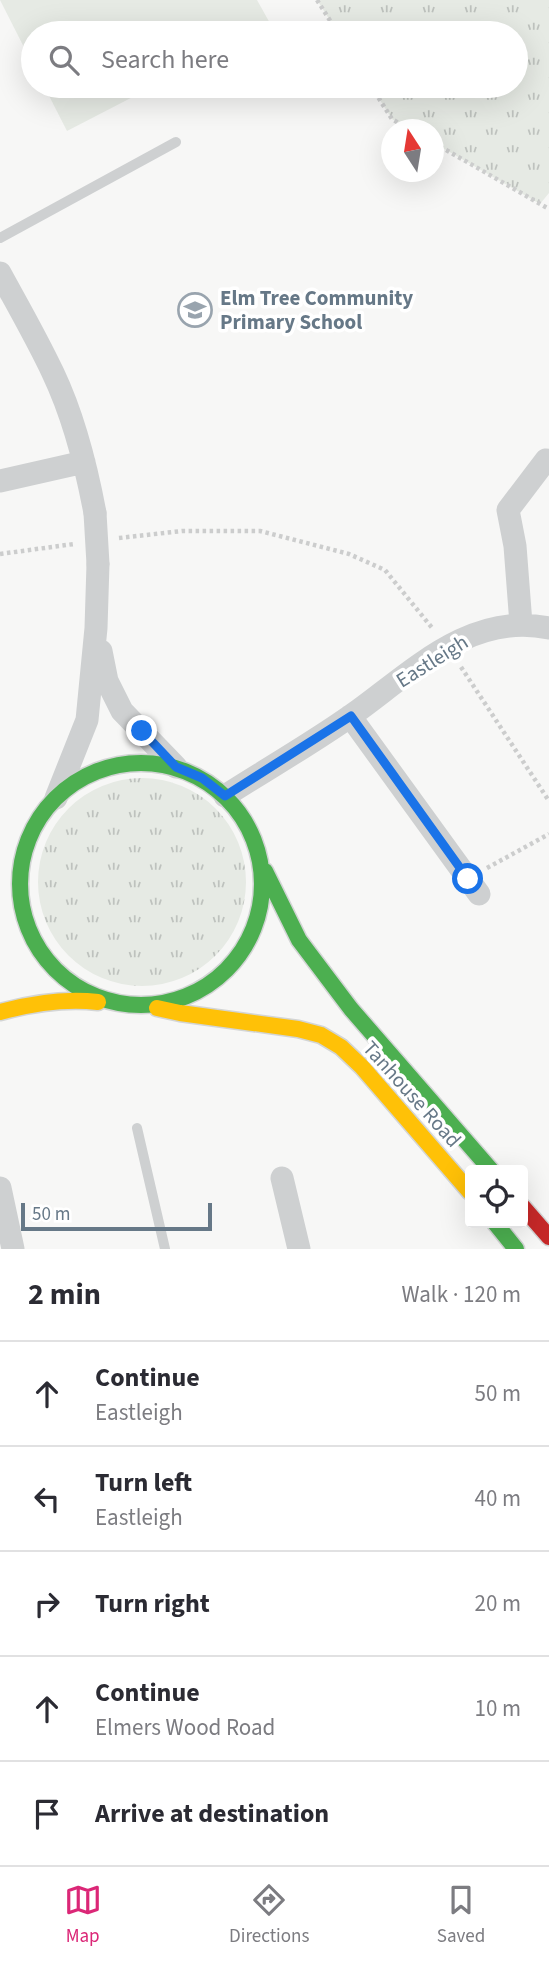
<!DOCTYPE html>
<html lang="en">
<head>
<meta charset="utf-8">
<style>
  :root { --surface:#fff; --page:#f7f7f7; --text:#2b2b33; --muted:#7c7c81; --line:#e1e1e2; --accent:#db2777 }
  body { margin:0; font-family:"Source Sans 3",sans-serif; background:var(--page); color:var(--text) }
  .controls { position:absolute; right:21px; bottom:21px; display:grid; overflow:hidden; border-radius:7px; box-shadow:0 7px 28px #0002 }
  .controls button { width:63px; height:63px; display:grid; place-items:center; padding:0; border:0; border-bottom:2px solid var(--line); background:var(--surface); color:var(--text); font:35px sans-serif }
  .compass { position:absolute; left:381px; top:119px; width:63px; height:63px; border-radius:50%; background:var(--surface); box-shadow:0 7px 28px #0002; rotate:348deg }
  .scale { position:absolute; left:21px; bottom:18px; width:191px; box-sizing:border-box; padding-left:7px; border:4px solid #667887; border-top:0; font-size:19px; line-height:24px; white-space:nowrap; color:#667887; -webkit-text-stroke:5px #fff; paint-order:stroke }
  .stop { position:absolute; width:21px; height:21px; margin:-16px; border:5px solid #1a73e8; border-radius:50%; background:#fff }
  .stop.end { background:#1a73e8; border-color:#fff; box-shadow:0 2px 7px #0008 }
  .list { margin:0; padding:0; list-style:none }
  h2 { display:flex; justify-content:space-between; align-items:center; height:91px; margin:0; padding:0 28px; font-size:30px }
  h2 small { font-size:23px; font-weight:400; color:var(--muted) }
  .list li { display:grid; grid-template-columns:46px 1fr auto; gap:21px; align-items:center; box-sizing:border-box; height:105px; padding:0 28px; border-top:2px solid var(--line) }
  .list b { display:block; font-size:26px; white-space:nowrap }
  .list p { margin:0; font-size:23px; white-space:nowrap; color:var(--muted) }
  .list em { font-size:23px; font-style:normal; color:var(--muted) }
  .icon { flex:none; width:38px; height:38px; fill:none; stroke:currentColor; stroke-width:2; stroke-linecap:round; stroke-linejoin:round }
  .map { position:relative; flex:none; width:549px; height:1249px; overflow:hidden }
  .search { position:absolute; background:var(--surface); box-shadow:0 7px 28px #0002; left:21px; right:21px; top:21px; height:77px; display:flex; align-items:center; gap:18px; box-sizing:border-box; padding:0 24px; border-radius:38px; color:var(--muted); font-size:26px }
  .sheet { height:616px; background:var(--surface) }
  nav { display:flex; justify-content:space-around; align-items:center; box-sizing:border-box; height:98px; border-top:2px solid var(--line); background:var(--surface); font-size:19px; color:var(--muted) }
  nav a { display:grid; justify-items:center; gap:4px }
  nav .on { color:var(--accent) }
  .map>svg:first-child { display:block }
  .grass { fill:url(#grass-tufts) }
  .pitch { fill:#e6eae4 }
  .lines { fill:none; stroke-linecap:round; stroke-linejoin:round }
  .fast-casing { stroke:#d3d5d5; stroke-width:19 }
  .slow-casing { stroke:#d3d5d5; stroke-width:19 }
  .jam-casing { stroke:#d3d5d5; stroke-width:19 }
  .path { stroke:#cccdcd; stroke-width:4.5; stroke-dasharray:3.5 3.5; stroke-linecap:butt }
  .lane { stroke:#ced0d1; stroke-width:10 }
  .street { stroke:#ced0d1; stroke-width:23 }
  .fast { stroke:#4caf50; stroke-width:16 }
  .slow { stroke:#ffc107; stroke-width:16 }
  .jam { stroke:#c62828; stroke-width:16 }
  .street-bridge { stroke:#ced0d1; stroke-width:23 }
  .route { stroke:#1a73e8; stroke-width:9 }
  .labels { text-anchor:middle; stroke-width:7; stroke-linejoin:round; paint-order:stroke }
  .poi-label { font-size:21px; font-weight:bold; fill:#667887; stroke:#fff; text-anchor:start }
  .street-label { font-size:21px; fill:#667887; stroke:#fff }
</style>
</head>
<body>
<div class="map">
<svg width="549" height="1249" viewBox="0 0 549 1249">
  <defs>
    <pattern id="grass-tufts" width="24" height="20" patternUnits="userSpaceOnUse" patternTransform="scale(1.75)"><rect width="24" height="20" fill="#e6eae4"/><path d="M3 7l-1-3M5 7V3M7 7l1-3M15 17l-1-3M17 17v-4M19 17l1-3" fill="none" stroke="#bec2be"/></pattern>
  </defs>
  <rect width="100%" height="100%" fill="#f7f7f6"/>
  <path class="grass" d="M317 0H549V193L540 204 434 143V130L410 129 392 119 371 86H516V33H338Z
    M38 882a104 104 0 1 1 208 0a104 104 0 1 1-208 0Z"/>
  <path class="pitch" d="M0 0H257L271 25 255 33H33V65Z
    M44 86H154L67 131Z"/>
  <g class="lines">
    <g class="fast-casing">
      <path id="fast" d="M20 884a121 121 0 1 1 242 0a121 121 0 1 1-242 0Z
        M265 871 299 940 351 1009 491 1170
        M495 1223 516 1249"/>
    </g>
    <g class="slow-casing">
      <path id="slow" d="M157 1008 180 1013 298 1029 321 1035 341 1047 362 1067 470 1192
        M0 1012C33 1003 64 998 98 1002"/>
    </g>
    <g class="jam-casing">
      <path id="jam" d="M523 1207 549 1237"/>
    </g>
    <path class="path" d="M317 0 338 33
      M371 86 392 119 410 130
      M434 143 549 209
      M119 538 182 531H260L349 554 385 570 433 629
      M0 554 74 544
      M461 667 549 801
      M487 868 549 834"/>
    <path class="lane" d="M0 238 176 142
      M137 1128 165 1249"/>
    <path class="street" d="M0 273C18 306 37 339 53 373 74 417 86 465 95 513
      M0 481 84 462
      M521 624 515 546 508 510 546 460
      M101 651 107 681 122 711 176 767
      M350 716 479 894
      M225 796C267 769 311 744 352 715 410 674 470 611 549 628
      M56 798 87 720 96 628 98 564
      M282 1178 299 1249
      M0 1188 13 1249"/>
    <use href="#fast" class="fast"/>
    <use href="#slow" class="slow"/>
    <use href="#jam" class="jam"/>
    <path class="street-bridge" d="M95 513 98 564"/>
  </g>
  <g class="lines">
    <path class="route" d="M142 731 176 767 202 778 225 796 351 716 468 879"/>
  </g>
  <defs>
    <g id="school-ring" transform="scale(1.75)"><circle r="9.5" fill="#fff" stroke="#99a4ae" stroke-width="1.5"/><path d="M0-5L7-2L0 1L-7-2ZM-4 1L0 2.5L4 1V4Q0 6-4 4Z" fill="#99a4ae"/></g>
  </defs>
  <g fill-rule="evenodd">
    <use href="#school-ring" x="195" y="310"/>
  </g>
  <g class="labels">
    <g class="poi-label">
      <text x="220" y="305">Elm Tree Community<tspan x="220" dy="24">Primary School</tspan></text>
    </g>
    <g class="street-label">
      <text transform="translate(432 661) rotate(-32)" y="7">Eastleigh</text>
      <text transform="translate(412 1094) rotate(48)" y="7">Tanhouse Road</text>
    </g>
  </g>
</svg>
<div class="controls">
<button><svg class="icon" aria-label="locate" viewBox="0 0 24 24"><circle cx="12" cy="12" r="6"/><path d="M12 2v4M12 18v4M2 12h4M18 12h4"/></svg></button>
</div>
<svg class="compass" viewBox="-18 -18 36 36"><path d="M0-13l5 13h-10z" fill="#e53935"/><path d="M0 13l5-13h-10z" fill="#7c7c81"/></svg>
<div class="scale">50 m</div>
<div class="stop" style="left:468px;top:879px"></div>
<div class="stop end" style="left:142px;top:731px"></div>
<div class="search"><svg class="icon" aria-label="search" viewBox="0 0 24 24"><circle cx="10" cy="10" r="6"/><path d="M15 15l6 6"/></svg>Search here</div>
</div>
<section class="sheet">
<h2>2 min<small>Walk · 120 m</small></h2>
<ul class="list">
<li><svg class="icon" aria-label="ahead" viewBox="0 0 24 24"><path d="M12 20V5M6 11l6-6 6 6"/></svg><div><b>Continue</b><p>Eastleigh</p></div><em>50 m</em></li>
<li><svg class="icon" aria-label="left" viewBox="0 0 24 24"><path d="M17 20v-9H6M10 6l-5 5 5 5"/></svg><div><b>Turn left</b><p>Eastleigh</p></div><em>40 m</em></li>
<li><svg class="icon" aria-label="right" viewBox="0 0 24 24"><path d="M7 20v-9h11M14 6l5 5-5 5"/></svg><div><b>Turn right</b></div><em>20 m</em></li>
<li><svg class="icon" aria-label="ahead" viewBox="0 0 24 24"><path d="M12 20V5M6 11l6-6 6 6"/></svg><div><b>Continue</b><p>Elmers Wood Road</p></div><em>10 m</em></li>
<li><svg class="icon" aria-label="arrive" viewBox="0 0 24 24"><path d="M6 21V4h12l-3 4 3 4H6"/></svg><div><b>Arrive at destination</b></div></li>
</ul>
</section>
<nav>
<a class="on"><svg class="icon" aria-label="map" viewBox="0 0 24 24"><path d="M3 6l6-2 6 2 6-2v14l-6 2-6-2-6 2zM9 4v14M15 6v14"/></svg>Map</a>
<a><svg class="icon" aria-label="directions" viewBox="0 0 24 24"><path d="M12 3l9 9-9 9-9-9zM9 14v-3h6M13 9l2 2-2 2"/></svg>Directions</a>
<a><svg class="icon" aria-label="saved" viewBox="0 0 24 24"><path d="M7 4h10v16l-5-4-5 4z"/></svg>Saved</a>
</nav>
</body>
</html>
